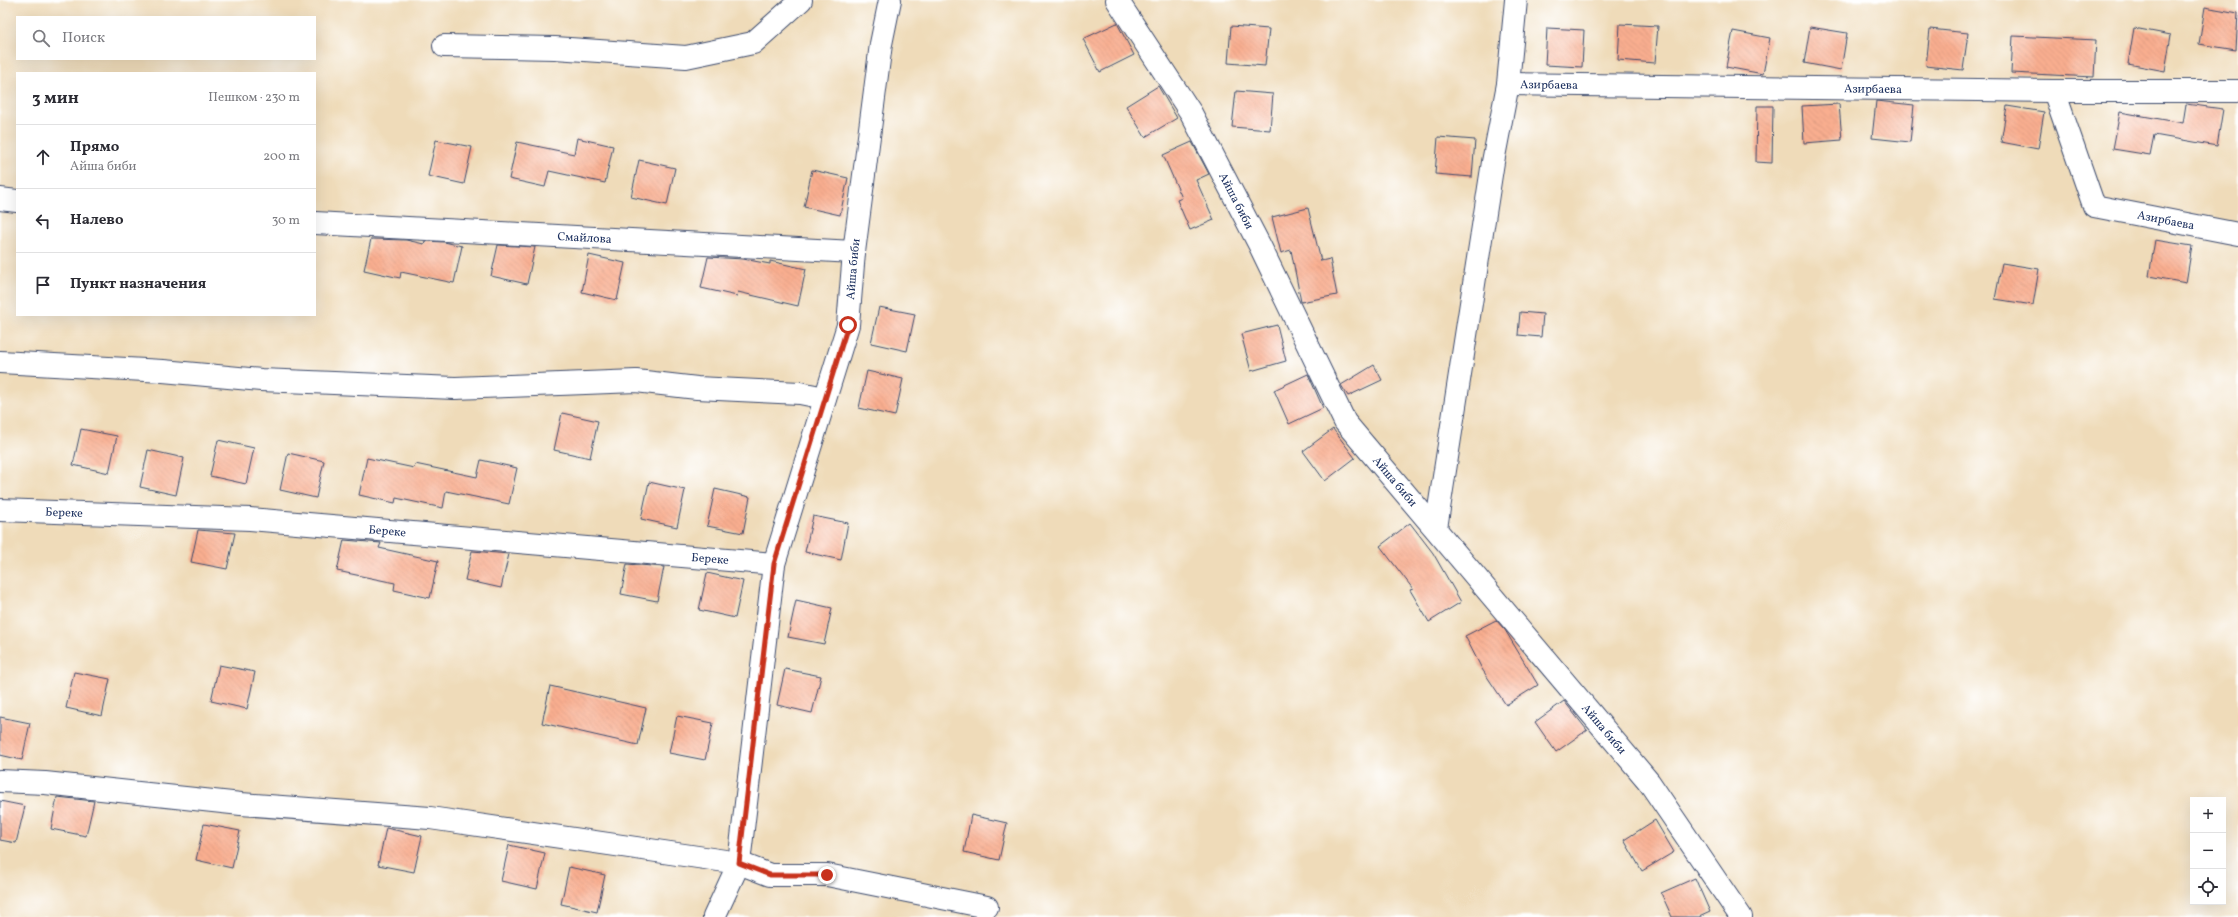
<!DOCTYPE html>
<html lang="ru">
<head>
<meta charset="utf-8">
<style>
  :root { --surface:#fff; --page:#f7f7f7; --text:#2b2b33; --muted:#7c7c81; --line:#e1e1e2 }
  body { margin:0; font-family:Vollkorn,serif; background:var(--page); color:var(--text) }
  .controls { position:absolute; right:12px; bottom:12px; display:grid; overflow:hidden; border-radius:0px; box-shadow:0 4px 16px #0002 }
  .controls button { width:36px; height:36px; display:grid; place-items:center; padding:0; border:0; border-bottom:1px solid var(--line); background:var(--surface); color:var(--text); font:20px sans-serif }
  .stop { position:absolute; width:12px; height:12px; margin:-9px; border:3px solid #c8321e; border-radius:50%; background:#fff }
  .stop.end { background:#c8321e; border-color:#fff; box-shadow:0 1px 4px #0008 }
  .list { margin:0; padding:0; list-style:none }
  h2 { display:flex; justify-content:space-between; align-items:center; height:52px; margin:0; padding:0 16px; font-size:17px }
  h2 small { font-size:13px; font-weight:400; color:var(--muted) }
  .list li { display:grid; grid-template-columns:26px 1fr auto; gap:12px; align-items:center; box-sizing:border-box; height:64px; padding:0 16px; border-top:1px solid var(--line) }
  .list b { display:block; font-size:15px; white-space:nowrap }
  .list p { margin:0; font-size:13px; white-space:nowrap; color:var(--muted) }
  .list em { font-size:13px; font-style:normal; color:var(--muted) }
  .icon { flex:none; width:22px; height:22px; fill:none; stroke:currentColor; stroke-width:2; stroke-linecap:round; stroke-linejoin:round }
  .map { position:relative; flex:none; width:2238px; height:917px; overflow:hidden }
  .search { position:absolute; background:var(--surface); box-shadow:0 4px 16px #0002; left:16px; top:16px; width:300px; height:44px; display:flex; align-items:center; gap:10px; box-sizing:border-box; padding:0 14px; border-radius:0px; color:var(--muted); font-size:15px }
  .panel { position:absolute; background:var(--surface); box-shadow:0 4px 16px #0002; left:16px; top:72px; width:300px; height:244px; border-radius:0px }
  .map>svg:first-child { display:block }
  .building { fill:url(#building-back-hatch) }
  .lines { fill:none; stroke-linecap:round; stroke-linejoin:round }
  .minor-casing { stroke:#3b496c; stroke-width:24 }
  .minor { stroke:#fff; stroke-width:22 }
  .route { stroke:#c8321e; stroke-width:5 }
  .labels { text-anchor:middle; stroke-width:4; stroke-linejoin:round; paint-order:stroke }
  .street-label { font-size:12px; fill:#1b2f5e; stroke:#fff }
</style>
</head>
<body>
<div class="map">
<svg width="2238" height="917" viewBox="0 0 2238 917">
  <defs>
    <pattern id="building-back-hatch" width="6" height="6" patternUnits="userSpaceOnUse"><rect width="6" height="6" fill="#f9ae8f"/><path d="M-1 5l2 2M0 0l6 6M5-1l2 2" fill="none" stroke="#d5967e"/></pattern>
  </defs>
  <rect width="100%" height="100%" fill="#fff"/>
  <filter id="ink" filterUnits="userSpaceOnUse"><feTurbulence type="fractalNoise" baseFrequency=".025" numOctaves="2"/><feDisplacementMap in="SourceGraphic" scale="8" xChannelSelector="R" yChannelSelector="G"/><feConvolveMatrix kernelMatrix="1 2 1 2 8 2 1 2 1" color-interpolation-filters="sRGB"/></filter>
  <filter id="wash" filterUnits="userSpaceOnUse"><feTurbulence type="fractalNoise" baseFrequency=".012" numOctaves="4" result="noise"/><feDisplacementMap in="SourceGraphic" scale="16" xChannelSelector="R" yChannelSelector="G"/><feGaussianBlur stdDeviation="0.9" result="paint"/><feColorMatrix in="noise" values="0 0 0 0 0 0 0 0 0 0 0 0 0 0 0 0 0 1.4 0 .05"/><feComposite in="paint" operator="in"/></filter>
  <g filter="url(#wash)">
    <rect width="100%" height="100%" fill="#efdbb9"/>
    <g id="blocks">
      <path class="building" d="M2205 7 2238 13 2236 50 2199 44Z
        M1117 23 1134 55 1100 72 1083 39Z
        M1620 24 1658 26 1655 63 1618 60Z
        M1231 26 1269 29 1265 66 1228 63Z
        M1810 27 1847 33 1841 70 1804 63Z
        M1547 28 1584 30 1582 67 1545 65Z
        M2134 28 2171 35 2165 71 2128 64Z
        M1930 29 1968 33 1963 70 1926 66Z
        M1733 31 1770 38 1763 74 1726 67Z
        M2013 36 2096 40 2094 77 2011 73Z
        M1158 86 1177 118 1145 137 1126 106Z
        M1236 91 1273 94 1270 130 1232 127Z
        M1876 101 1914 105 1910 142 1872 138Z
        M1839 104 1842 140 1804 143 1802 106Z
        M2186 104 2223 109 2217 146 2154 135 2150 155 2113 149 2120 112 2183 123Z
        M1757 106H1773L1772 163 1756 162Z
        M2007 106 2044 112 2038 149 2001 142Z
        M1438 137 1475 140 1472 177 1435 174Z
        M577 138 613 146 605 183 549 171 545 187 509 179 517 142 574 154Z
        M436 140 472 147 464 184 428 176Z
        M1192 142 1209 174 1196 180 1214 220 1190 230 1177 200 1182 198 1163 155Z
        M639 160 675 168 667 205 631 197Z
        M812 170 848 178 840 215 804 207Z
        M1308 208 1321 261 1330 259 1337 295 1301 302 1291 250 1281 253 1272 217Z
        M371 239 406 240 424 244 425 241 444 242 462 246 454 283 401 272 400 278 364 270Z
        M2155 240 2192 246 2186 283 2149 276Z
        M498 245 535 247 527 284 491 276Z
        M589 255 625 263 617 300 582 292Z
        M708 257 743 259 770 264V261L806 269 798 306 738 292 737 296 701 288Z
        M2002 263 2039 269 2033 305 1995 299Z
        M879 307 915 314 907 351 871 343Z
        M1520 312 1543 314 1541 337 1518 335Z
        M1277 325 1286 361 1251 371 1241 334Z
        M1374 365 1382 380 1348 396 1341 385Z
        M867 371 903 379 895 416 859 408Z
        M1308 374 1323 408 1289 424 1274 390Z
        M562 413 598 421 590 458 554 450Z
        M81 429 117 436 109 473 73 465Z
        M1333 429 1355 458 1325 481 1303 451Z
        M218 440 254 448 246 484 210 476Z
        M148 450 184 458 176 495 140 487Z
        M288 453 324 461 316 498 280 490Z
        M367 458 414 468 415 464 477 477 481 460 517 468 509 504 446 491 443 508 396 498 395 503 359 495Z
        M649 482 685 490 677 527 641 519Z
        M715 489 750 497 743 533 707 526Z
        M813 516 848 523 841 560 805 552Z
        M1410 523 1433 553 1461 602 1429 622 1410 590 1413 589 1380 546Z
        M198 530 235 533 227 569 191 562Z
        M344 540 381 543 379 548 438 561 430 598 394 590 395 583 337 571Z
        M472 551 509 554 501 588 465 580Z
        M627 564 664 567 657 601 621 594Z
        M707 573 743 581 735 618 699 610Z
        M796 600 832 608 824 644 788 637Z
        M1496 620 1505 630 1538 685 1506 705 1482 669 1465 636Z
        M219 665 255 672 247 709 211 701Z
        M785 669 821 676 812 713 777 705Z
        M74 672 110 679 102 716 66 708Z
        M550 686 646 708 638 745 542 723Z
        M1564 701 1587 730 1556 752 1535 722Z
        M677 716 713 723 705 760 669 753Z
        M0 717 30 723 22 760 0 755Z
        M57 797 94 801 86 836 51 829Z
        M0 801 25 806 16 843 0 840Z
        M971 815 1007 823 999 860 964 852Z
        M1655 820 1674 852 1642 871 1624 840Z
        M204 824 240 831 232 868 196 860Z
        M386 828 422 836 414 872 378 865Z
        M509 845 545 853 537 889 501 881Z
        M569 867 605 875 597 912 561 904Z
        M1695 878 1710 912 1699 917H1672L1661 893Z"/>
    </g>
  </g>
  <g filter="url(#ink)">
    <use href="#blocks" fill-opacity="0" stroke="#3b496c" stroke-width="1"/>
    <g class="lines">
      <g class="minor-casing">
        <g id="minor">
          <path id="s1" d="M1117 0 1191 113 1260 246 1345 422 1649 782 1741 917"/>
          <path d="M444 46 555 48 686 57 753 43 801 0"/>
          <path id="s2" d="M1508 84 2054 91H2238"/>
          <path id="s3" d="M2054 91 2094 206 2238 234"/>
          <path d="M0 199 17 201"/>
          <path id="s4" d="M315 223 854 252"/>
          <path d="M0 362 163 371 261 380 455 388 636 381 697 388 800 393 825 398"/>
          <path id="s5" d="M0 510 250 519 774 564"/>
          <path d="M1436 528 1493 162 1508 84 1516 0"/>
          <path d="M0 781 45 783 241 804 430 818 739 863 770 875H827L987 907"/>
          <path id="s6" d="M714 917 739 863 774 564 848 325 854 252 881 44 890 0"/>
        </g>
      </g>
      <use href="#minor" class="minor"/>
    </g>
  </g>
  <g class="lines" filter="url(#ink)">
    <path class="route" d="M827 875H770L739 863 774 564 848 325"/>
  </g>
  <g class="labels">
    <g class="street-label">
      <text dy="4" stroke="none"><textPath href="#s2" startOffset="41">Азирбаева</textPath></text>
      <text dy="4" stroke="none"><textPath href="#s2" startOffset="365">Азирбаева</textPath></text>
      <text dy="4" stroke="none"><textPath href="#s1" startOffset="234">Айша биби</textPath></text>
      <text dy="4" stroke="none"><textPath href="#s3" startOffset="195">Азирбаева</textPath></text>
      <text dy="4" stroke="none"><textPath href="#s4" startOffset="270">Смайлова</textPath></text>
      <text dy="4" stroke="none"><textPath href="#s6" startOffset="667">Айша биби</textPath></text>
      <text dy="4" stroke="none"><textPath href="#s1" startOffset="558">Айша биби</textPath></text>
      <text dy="4" stroke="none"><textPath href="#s5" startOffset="64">Береке</textPath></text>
      <text dy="4" stroke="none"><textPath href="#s5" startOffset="388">Береке</textPath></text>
      <text dy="4" stroke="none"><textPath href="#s5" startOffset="712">Береке</textPath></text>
      <text dy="4" stroke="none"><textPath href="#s1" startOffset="882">Айша биби</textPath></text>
    </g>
  </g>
</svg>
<div class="controls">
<button>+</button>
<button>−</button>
<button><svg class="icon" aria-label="locate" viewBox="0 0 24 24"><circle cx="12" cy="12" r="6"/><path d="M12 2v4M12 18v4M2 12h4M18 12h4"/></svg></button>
</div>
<div class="stop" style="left:848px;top:325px"></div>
<div class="stop end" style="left:827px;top:875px"></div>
<div class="search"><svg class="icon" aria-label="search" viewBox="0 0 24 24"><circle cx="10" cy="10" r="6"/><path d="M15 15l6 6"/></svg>Поиск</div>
<section class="panel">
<h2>3 мин<small>Пешком · 230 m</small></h2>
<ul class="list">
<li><svg class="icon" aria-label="ahead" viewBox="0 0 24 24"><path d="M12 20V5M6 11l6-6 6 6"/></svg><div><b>Прямо</b><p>Айша биби</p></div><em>200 m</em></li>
<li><svg class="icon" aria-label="left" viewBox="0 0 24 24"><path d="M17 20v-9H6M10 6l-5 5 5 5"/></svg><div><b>Налево</b></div><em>30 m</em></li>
<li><svg class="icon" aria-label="arrive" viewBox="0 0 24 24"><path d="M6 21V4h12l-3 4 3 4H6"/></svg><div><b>Пункт назначения</b></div></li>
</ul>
</section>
</div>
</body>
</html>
